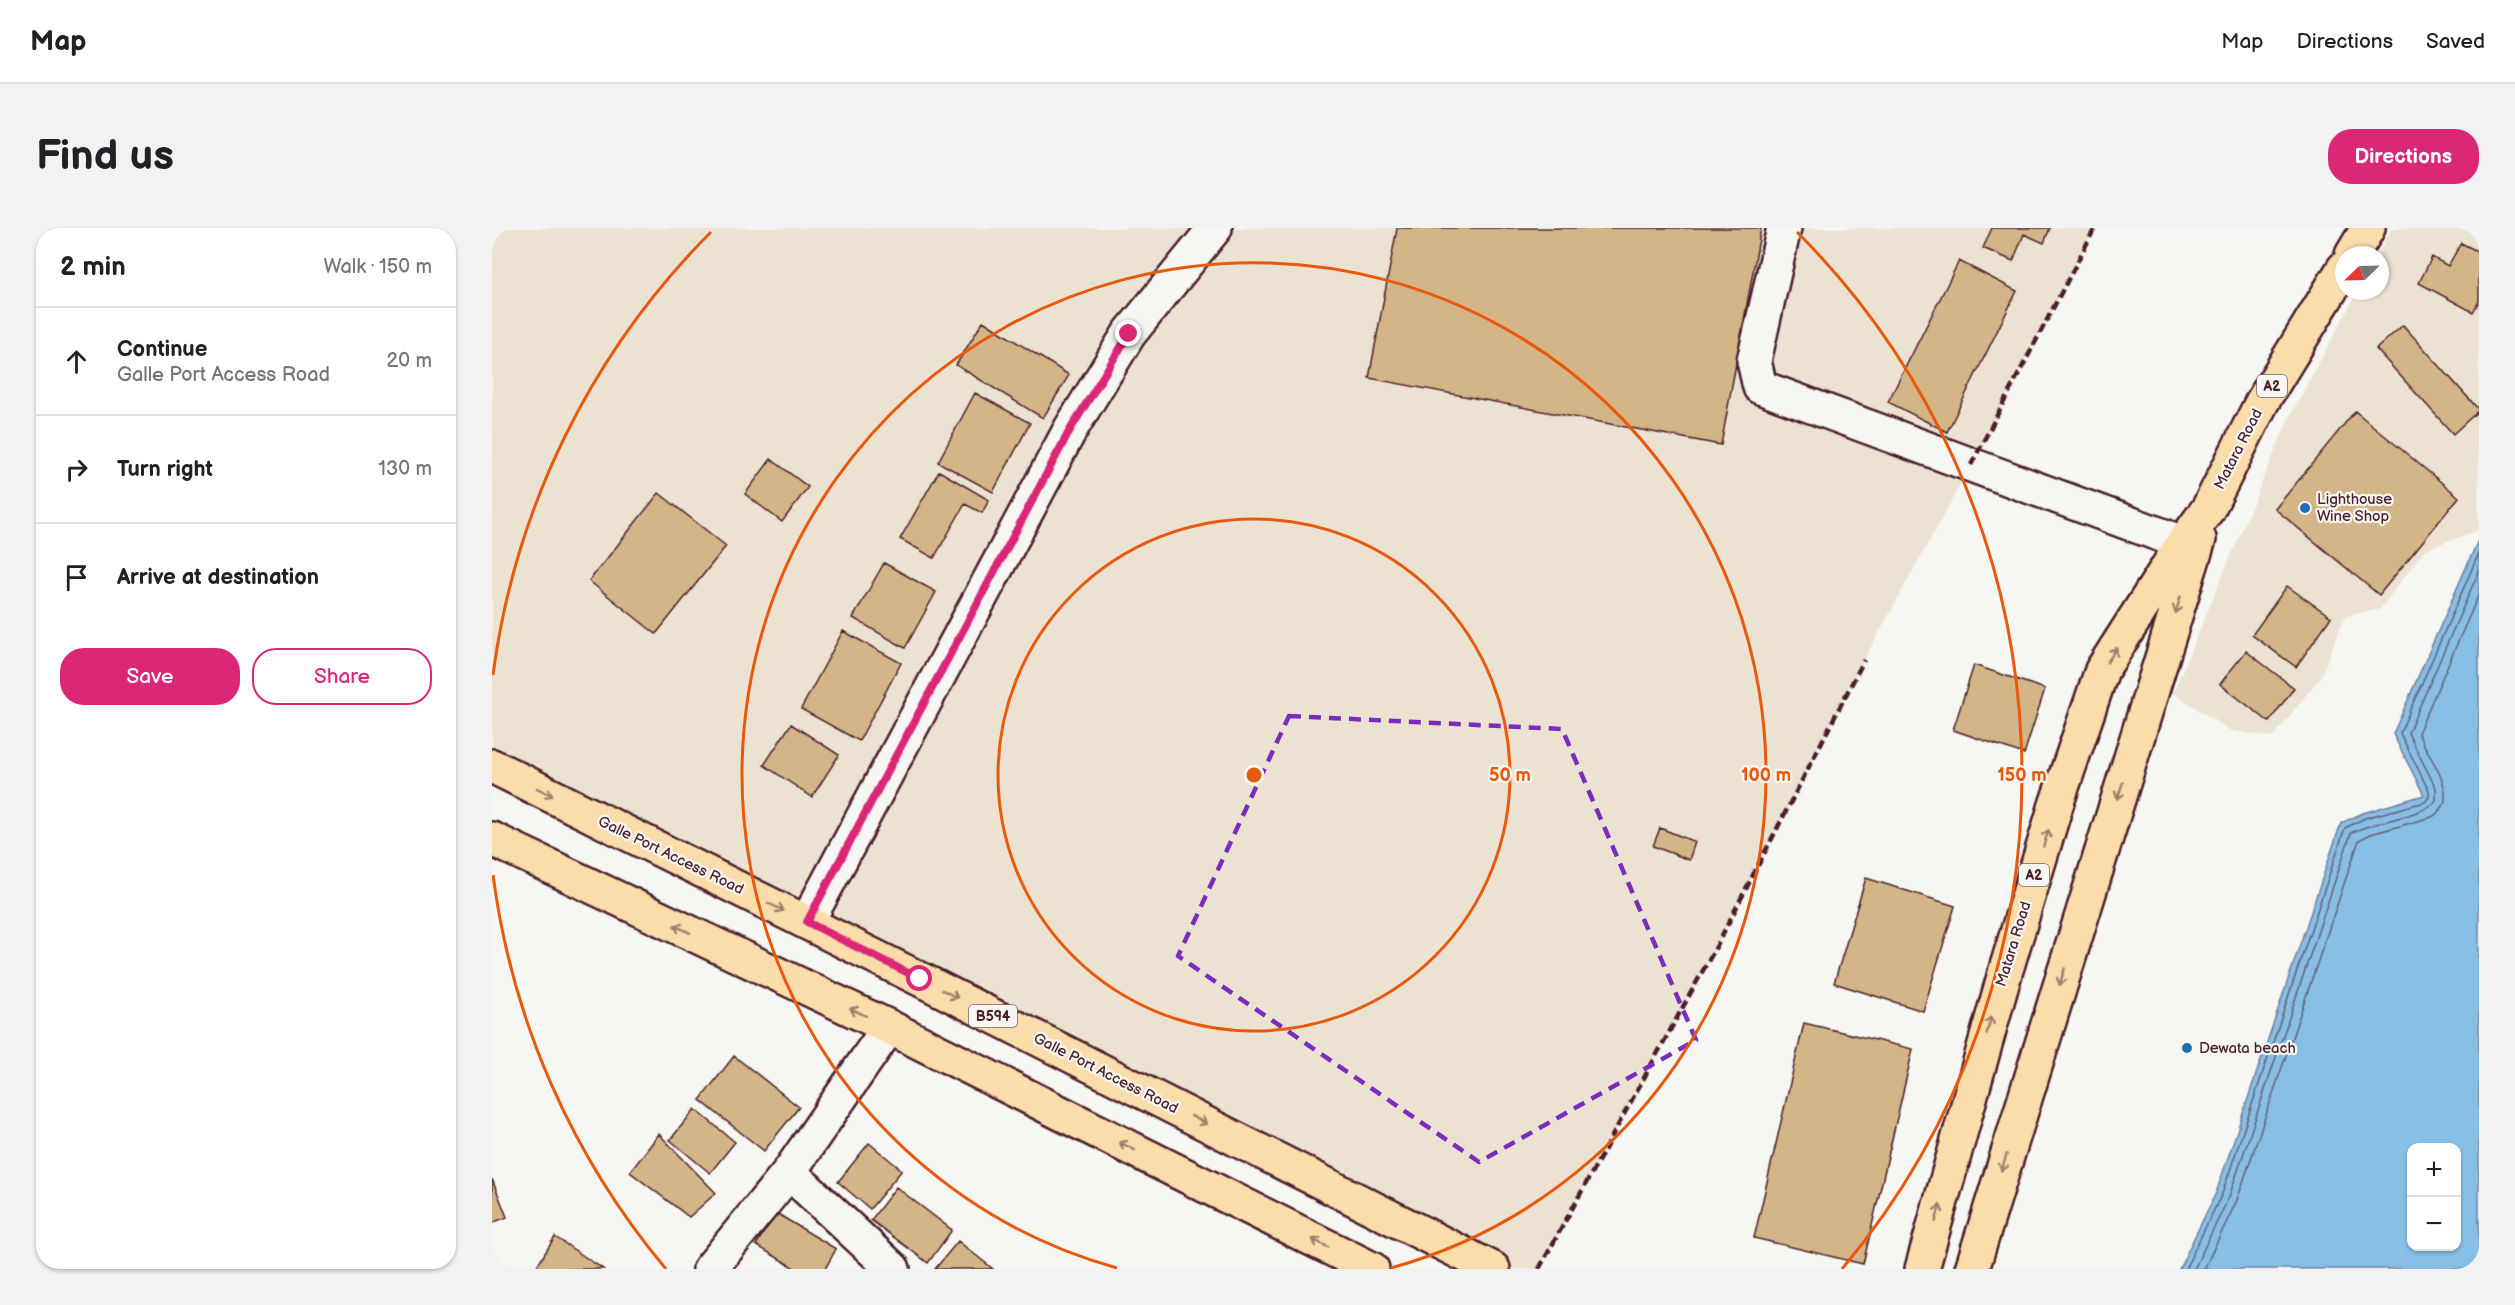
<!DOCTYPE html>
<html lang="en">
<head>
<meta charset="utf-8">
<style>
  :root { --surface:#fff; --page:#f2f2f2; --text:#202124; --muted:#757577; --line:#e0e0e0; --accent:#db2777 }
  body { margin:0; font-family:"Balsamiq Sans",sans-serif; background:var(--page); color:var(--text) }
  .controls { position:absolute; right:18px; bottom:18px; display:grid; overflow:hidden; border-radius:12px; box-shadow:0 2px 4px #0004 }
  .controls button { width:54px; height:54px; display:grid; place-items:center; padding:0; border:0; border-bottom:2px solid var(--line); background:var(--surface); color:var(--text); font:30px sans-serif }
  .compass { position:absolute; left:1843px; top:18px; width:54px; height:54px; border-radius:50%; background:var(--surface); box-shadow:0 2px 4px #0004; rotate:247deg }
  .stop { position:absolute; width:18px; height:18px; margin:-14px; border:4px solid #db2777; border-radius:50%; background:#fff }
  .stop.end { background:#db2777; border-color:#fff; box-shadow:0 2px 6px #0008 }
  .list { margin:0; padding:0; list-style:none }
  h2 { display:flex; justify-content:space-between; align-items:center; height:78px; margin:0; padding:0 24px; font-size:26px }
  h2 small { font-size:20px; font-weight:400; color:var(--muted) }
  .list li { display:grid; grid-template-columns:39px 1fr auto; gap:18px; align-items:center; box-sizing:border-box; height:108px; padding:0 24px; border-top:2px solid var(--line) }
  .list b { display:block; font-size:22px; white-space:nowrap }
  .list p { margin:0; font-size:20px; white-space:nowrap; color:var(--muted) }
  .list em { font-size:20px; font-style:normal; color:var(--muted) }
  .actions { display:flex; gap:12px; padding:18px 24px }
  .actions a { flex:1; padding:14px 0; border:2px solid var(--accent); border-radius:24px; text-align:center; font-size:21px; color:var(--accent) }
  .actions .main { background:var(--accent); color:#fff }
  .icon { flex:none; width:33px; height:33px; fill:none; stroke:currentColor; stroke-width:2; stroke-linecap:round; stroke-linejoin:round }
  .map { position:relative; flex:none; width:1987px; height:1041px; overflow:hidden; border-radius:24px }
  header { display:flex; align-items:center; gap:36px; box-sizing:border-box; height:84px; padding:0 30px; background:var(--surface); border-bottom:2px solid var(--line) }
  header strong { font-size:28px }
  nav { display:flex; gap:33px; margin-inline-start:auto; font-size:21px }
  .intro { display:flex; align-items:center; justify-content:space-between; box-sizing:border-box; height:144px; padding:0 36px }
  h1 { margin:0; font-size:42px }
  .button { padding:15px 27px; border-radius:24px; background:var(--accent); color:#fff; font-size:21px; font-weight:700 }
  main { display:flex; gap:36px; padding:0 36px }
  aside { flex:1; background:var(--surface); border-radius:24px; box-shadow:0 2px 4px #0004 }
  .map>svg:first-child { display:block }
  .built { fill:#ece2d2 }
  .water { fill:#88bfe6; stroke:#6f7f9b; stroke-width:1.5; fill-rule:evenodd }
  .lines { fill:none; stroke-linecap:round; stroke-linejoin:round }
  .shore { stroke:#635f76; stroke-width:1.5 }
  .building { fill:#d4b587; stroke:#4a1f2b; stroke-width:1.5 }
  .minor-casing { stroke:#4a1f2b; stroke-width:38 }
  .primary-casing { stroke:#4a1f2b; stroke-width:38 }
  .trunk-casing { stroke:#4a1f2b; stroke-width:38 }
  .minor { stroke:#f6f6f2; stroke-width:33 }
  .primary { stroke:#fbddab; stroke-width:33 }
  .trunk { stroke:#fbddab; stroke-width:33 }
  .rail { stroke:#4a1f2b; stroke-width:4.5; stroke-dasharray:9 4.5; stroke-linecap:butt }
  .oneway { stroke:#a27e6b }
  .route { stroke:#db2777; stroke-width:8 }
  .marked { fill:none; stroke:#7b2cbf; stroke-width:4.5; stroke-dasharray:12 8; stroke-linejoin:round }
  .ring { fill:none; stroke:#e8590c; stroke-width:3 }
  .poi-dot { fill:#1f6fb2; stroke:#f6f6f2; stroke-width:2 }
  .labels { text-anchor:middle; stroke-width:4.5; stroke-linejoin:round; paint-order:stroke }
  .shield { fill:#f6f6f2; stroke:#7e6067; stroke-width:1.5 }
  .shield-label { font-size:14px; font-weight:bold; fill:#4a1f2b }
  .street-label { font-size:15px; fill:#4a1f2b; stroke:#f6f6f2 }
  .poi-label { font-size:15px; fill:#4a1f2b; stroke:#f6f6f2; text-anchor:start }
  .centre { fill:#e8590c; stroke:#f6f6f2; stroke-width:3 }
  .ring-label { font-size:18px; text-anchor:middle; font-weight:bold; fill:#e8590c; stroke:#f6f6f2; stroke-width:4.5; stroke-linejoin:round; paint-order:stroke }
</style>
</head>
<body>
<header>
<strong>Map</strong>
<nav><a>Map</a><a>Directions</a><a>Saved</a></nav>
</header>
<div class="intro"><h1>Find us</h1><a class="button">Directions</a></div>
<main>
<aside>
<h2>2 min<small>Walk · 150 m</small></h2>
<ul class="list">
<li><svg class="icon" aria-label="ahead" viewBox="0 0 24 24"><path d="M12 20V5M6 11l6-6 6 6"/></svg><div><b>Continue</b><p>Galle Port Access Road</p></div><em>20 m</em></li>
<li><svg class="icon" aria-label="right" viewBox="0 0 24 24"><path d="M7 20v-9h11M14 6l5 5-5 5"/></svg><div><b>Turn right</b></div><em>130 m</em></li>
<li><svg class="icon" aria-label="arrive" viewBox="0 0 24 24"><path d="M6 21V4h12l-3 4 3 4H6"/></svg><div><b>Arrive at destination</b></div></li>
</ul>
<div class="actions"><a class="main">Save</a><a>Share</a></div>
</aside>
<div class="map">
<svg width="1987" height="1041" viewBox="0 0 1987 1041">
  <rect width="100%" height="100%" fill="#f6f6f2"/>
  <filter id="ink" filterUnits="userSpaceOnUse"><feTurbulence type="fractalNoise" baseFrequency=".0167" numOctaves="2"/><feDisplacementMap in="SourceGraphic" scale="12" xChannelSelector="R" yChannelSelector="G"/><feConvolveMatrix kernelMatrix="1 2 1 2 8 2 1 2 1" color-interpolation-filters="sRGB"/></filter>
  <g filter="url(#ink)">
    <path class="built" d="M0 0H1603L1479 237 1372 432 1225 717 1047 1041H1001L0 538Z
      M1900 0H1987V302L1932 322 1888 381 1853 388 1829 448 1781 509 1739 503 1681 465 1797 190 1866 63H1888V27H1886Z"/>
    <path class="water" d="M1987 310V1041H1687L1724 965 1849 595 1871 585 1932 567 1901 506ZM1920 920H1964V1018H1920Z"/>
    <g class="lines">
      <path class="shore" d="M1693 1041 1730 966 1853 600 1873 590 1933 574 1937 569V563L1908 505 1987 325
        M1702 1041 1737 969 1859 605C1879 593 1935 588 1944 572V560L1916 505 1987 343
        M1712 1041 1745 972 1867 612 1879 606 1940 589C1973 570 1935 528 1926 505L1987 366"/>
    </g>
    <path class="building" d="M905 0H1269L1229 217 877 150Z
      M1500 0H1558L1552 15 1532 6 1521 33 1491 20Z
      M1969 15 1987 24V73L1981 84 1927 55 1940 29 1956 38Z
      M1467 33 1525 63 1455 204 1396 174Z
      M491 93 577 147 551 190 464 137Z
      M1911 97 1987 182 1961 206 1884 121Z
      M483 165 538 195 501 264 446 234Z
      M1863 183 1967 269 1887 367 1783 281Z
      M279 231 316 259 290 294 253 266Z
      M447 243 497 272 490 285 473 276 442 330 408 311Z
      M167 265 234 318 164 406 97 353Z
      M392 335 444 364 413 420 361 390Z
      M1795 358 1839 389 1804 439 1760 407Z
      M351 403 409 435 367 513 309 481Z
      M1754 423 1802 460 1777 494 1728 456Z
      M1482 437 1553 461 1532 526 1461 502Z
      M299 496 347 527 320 569 272 537Z
      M1168 600 1203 614 1197 632 1161 618Z
      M1374 650 1463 678 1431 783 1342 755Z
      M1312 795 1421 821 1371 1036 1262 1010Z
      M242 828 307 879 272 923 208 872Z
      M203 881 243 914 218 945 178 912Z
      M167 906 224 965 197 989 138 944Z
      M377 915 410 942 378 981 346 954Z
      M0 951 15 989 0 995Z
      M404 959 460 1002 436 1035 379 992Z
      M284 985 344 1021 333 1041H304L264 1017Z
      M63 1009 111 1041H43Z
      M466 1013 501 1041H443Z"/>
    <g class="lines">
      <g class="minor-casing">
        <path id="minor" d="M1292 0 1262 133 1268 159 1691 315
          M315 694 578 202 637 106 723 0
          M297 944 401 1041
          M218 1041 297 944 397 799"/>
      </g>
      <g class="primary-casing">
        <path id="primary" d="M0 538 428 751 1001 1041
          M0 611 397 799 880 1041"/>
      </g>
      <g class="trunk-casing">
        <path id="trunk" d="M1860 27 1876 0
          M1430 1041 1513 745 1564 577 1610 442 1691 315 1716 281 1770 174 1852 40
          M1480 1041 1707 311"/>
      </g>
      <use href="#minor" class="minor"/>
      <use href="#primary" class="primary"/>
      <use href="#trunk" class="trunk"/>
      <path class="rail" d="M1479 237 1603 0
        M1047 1041 1225 717 1372 432"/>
    </g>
    <defs><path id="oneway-shaft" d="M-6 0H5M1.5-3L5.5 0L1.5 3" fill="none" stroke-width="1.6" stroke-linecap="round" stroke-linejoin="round" transform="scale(1.5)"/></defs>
    <g class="oneway">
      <use href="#oneway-shaft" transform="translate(1686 377) rotate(107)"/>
      <use href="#oneway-shaft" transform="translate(1620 427) rotate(-57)"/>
      <use href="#oneway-shaft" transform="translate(1628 563) rotate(108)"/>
      <use href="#oneway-shaft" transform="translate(53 564) rotate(26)"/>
      <use href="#oneway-shaft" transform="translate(1554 610) rotate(-73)"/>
      <use href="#oneway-shaft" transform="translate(284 679) rotate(26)"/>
      <use href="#oneway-shaft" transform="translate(190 701) rotate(-155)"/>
      <use href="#oneway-shaft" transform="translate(1570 749) rotate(107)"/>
      <use href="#oneway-shaft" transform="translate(458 766) rotate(27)"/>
      <use href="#oneway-shaft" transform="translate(366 784) rotate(-155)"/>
      <use href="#oneway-shaft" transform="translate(1497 797) rotate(-74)"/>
      <use href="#oneway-shaft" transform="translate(707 892) rotate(27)"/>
      <use href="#oneway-shaft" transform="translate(635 918) rotate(-153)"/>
      <use href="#oneway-shaft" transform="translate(1512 935) rotate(107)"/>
      <use href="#oneway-shaft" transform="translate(1446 985) rotate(-75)"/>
      <use href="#oneway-shaft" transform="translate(828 1015) rotate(-153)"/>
    </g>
  </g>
  <g class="lines" filter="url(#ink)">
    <path class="route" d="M428 751 315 694 578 202 637 106"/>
  </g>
  <path class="marked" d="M797 488 1070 501 1204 812 987 934 686 728Z"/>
  <g class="ring">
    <circle cx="762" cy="547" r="256"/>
    <path d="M625 1040A512 512 0 1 1 899 1040"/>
    <path d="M174 1041A768 768 0 0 1 1 647M1 447A768 768 0 0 1 219 4M1305 4A768 768 0 0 1 1350 1041"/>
  </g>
  <g class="poi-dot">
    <circle cx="1813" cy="280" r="6"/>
    <circle cx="1695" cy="820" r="6"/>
  </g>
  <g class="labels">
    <g class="shield">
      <rect x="1765" y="147" width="30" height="22" rx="4.5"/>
      <rect x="1527" y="636" width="30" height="22" rx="4.5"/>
      <rect x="477" y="777" width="48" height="22" rx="4.5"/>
    </g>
    <g class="shield-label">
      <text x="1780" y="163">A2</text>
      <text x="1542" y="652">A2</text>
      <text x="501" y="793">B594</text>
    </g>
    <g class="street-label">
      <text transform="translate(1746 221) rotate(-63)" y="5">Matara Road</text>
      <text transform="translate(179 627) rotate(26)" y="5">Galle Port Access Road</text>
      <text transform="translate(1521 716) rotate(-73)" y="5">Matara Road</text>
      <text transform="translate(614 845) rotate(27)" y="5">Galle Port Access Road</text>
    </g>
    <g class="poi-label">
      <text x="1825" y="276">Lighthouse<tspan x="1825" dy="17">Wine Shop</tspan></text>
      <text x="1707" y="825">Dewata beach</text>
    </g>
  </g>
  <circle cx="762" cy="547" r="9" class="centre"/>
  <g class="ring-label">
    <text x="1018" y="553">50 m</text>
    <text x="1274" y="553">100 m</text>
    <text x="1530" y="553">150 m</text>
  </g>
</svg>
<div class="controls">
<button>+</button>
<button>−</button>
</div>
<svg class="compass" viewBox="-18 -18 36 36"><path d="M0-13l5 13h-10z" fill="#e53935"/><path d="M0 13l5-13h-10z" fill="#757577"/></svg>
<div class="stop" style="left:428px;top:751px"></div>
<div class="stop end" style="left:637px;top:106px"></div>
</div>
</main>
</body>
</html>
